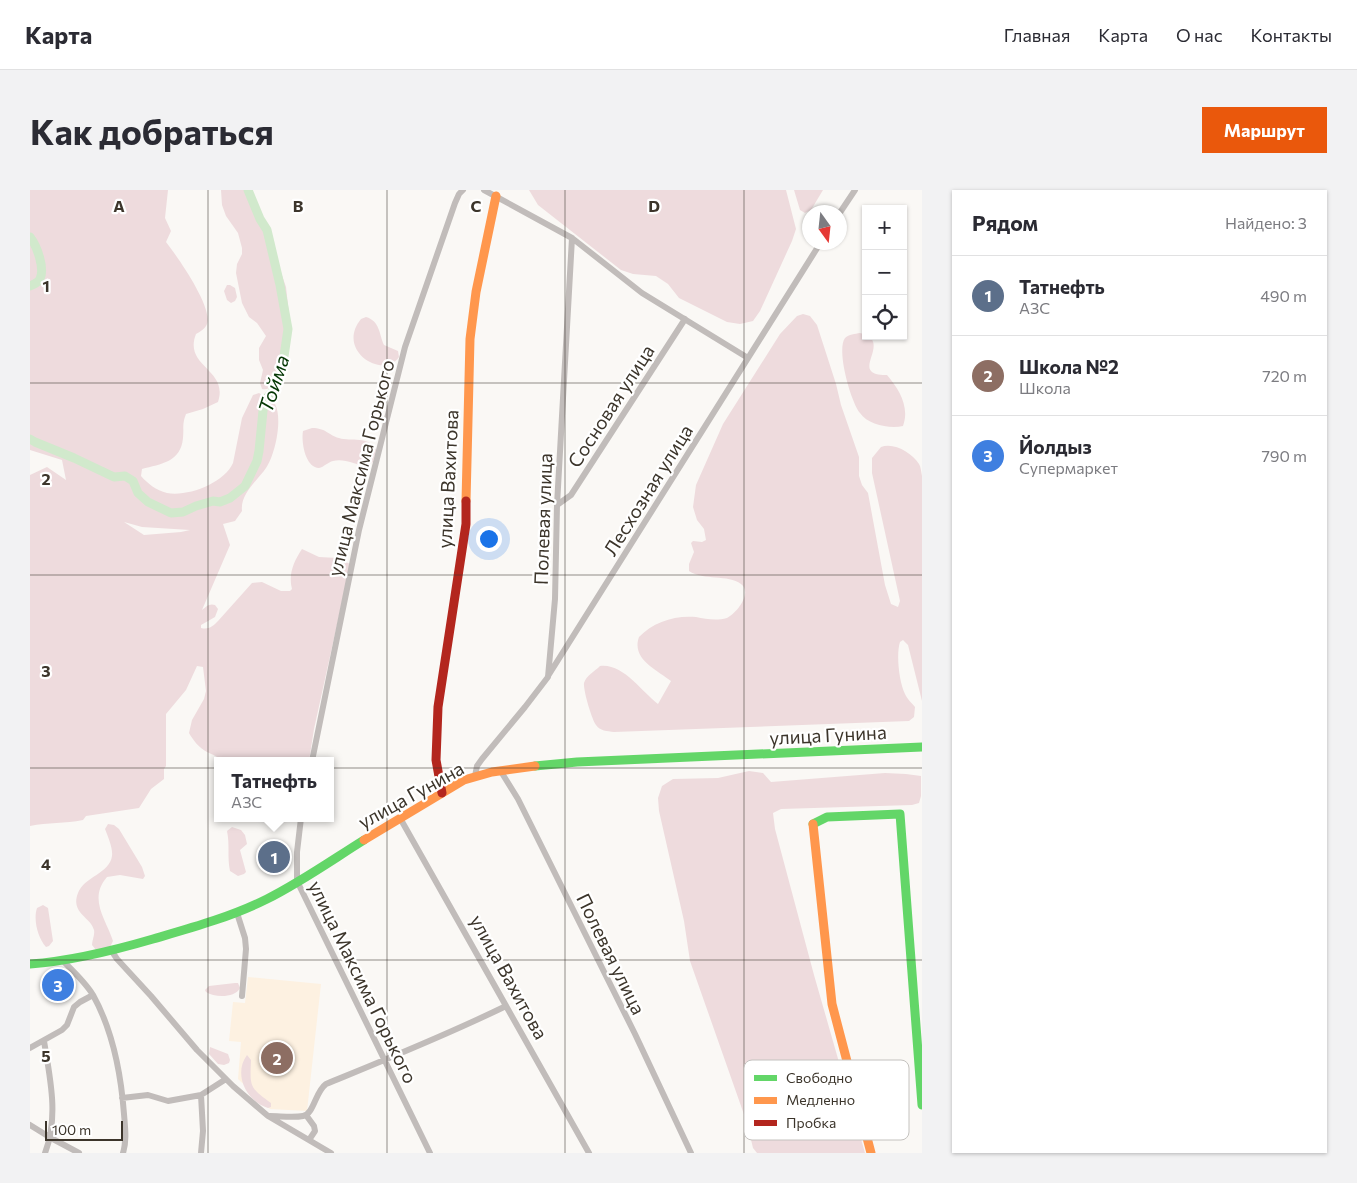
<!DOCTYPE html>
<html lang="ru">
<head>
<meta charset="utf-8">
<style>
  :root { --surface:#fff; --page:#f2f2f3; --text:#2b2b33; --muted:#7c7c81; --line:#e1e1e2; --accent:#ea580c }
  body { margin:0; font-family:Commissioner,sans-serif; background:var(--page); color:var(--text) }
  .controls { position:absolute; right:15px; top:15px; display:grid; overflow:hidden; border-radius:0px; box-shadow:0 1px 4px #0004 }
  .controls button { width:45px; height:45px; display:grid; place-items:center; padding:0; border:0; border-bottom:1px solid var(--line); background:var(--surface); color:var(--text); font:25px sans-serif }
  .compass { position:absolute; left:772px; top:15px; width:45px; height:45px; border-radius:50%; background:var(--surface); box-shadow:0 1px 4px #0004; rotate:165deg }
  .scale { position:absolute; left:15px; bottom:12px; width:78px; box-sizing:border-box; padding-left:5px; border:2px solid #3c352b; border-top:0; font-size:14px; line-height:18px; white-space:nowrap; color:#3c352b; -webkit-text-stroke:4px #fff; paint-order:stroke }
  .you { position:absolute; left:458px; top:348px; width:18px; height:18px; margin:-12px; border:4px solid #fff; border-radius:50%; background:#1a73e8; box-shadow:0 0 0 8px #1a73e833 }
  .badge { display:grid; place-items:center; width:32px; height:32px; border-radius:50%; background:var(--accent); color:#fff; font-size:16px; font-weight:700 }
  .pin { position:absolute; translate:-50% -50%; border:2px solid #fff; box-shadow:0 1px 5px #0006 }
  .popup { position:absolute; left:184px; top:567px; width:120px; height:65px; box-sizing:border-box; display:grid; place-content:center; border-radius:0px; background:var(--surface); filter:drop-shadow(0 1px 4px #0005); font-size:16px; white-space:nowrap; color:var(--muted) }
  .popup b { font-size:19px; color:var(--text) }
  .popup::after { content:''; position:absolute; left:50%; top:100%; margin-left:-10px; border:10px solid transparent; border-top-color:var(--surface) }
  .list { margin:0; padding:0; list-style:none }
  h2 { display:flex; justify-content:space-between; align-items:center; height:65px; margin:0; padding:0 20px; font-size:21px }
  h2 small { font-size:16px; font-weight:400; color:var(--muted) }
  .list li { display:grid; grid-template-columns:32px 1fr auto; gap:15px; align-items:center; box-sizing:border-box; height:80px; padding:0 20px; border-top:1px solid var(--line) }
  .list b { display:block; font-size:19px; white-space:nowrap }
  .list p { margin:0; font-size:16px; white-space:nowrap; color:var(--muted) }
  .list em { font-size:16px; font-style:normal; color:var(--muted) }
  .icon { flex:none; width:28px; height:28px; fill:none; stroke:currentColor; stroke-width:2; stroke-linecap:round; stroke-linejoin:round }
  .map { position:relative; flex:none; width:892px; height:963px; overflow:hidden; border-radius:0px }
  header { display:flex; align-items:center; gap:30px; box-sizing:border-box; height:70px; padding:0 25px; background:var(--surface); border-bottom:1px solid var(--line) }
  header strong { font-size:24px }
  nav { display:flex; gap:28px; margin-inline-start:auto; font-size:18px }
  .intro { display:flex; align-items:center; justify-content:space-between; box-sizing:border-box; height:120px; padding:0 30px }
  h1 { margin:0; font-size:35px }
  .button { padding:12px 22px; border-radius:0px; background:var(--accent); color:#fff; font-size:18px; font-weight:700 }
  main { display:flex; gap:30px; padding:0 30px }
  aside { flex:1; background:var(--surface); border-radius:0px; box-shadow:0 1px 4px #0004 }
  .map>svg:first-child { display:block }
  .built { fill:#fdf1e1 }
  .green { fill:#eedbdd; fill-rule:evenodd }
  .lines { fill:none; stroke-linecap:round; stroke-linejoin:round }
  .river { stroke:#d1e9cc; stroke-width:9 }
  .street { stroke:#c1bcba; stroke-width:6 }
  .fast { stroke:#63d668; stroke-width:9 }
  .slow { stroke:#ff974d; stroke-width:9 }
  .jam { stroke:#b3261e; stroke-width:9 }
  .grid { fill:none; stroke:#3c352b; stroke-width:1; stroke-opacity:0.55 }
  .labels { text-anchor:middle; stroke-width:4.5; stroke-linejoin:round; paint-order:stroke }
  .street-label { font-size:19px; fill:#3c352b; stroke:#fff }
  .water-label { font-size:20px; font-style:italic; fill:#033603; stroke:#fff }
  .key { fill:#fff; stroke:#c4c2bf; stroke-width:1 }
  .key-label { font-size:14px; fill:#3c352b }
  .grid-label { font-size:16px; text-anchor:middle; font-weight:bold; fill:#3c352b; stroke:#fff; stroke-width:4.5; stroke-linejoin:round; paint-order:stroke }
</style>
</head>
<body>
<header>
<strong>Карта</strong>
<nav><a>Главная</a><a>Карта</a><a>О нас</a><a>Контакты</a></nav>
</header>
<div class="intro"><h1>Как добраться</h1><a class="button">Маршрут</a></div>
<main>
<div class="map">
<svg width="892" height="963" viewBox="0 0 892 963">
  <rect width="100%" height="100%" fill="#faf8f5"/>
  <path class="built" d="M218 787 291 794 277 921 240 919 208 889 211 852 199 851 203 812 215 813Z"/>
  <path class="green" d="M0 0H138L135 28 141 41 136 52C147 66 183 117 177 134 175 139 171 141 166 144 153 177 199 179 188 212L173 219 156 224C152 234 154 238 153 248 151 272 131 274 112 279L111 286C118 294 126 300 137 303 158 307 194 293 203 273L212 228 223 205 229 203C234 206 241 209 245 214 253 229 245 265 236 278 227 291 210 304 212 321L205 331 193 334 200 355 172 420C176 417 179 413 185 415L188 419 185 427 171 435V438C179 440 183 436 188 431L222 393 232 392 251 401H260L262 399C258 384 264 371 272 359L289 367 308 368 320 374 319 380 284 539 279 571H192C187 566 183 565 177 562 169 558 163 550 159 543L162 530 174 509 176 501 173 477 167 476 156 500 136 524V576L134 579V589L121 599 109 618 56 626 53 630C35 634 18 632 0 636V285L17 277 36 290 32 270 0 260ZM94 332 112 337 160 340 151 342 114 345Z
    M191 0H221L228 22 244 52 247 71 256 97 259 124 260 139 257 163 242 195C239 199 236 200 232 199L230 193 233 180 229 170V158L236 146 227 133 219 127 212 113 206 83 207 74 212 64V58L208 43 196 26 192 15Z
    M499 0H756L766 39 762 51 730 121 723 131 710 134 697 132 649 108 638 94 626 86 603 84 591 80 508 15Z
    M764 0H793L781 20 775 23 770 20Z
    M197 95H200L205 98 207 107 205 111 201 113 197 110 194 101Z
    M773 124 780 126 787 135 806 194 811 215 829 267V286L832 295 838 303 855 395 861 414 868 417 870 411 842 283V268L851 257C864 252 882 263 889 274 891 277 891 282 892 286V511L878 455 873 450 870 452C866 464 869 492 875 504 877 509 882 513 885 517L884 527 879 531 584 542C577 541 570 541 566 535 562 530 553 500 554 493 556 486 565 481 570 476 593 473 611 501 628 514L641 491C627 480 601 469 609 447 623 432 645 425 666 427 676 429 686 431 697 428 706 424 723 403 711 394 698 384 674 391 659 381V374L664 362 661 353 663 351 672 352 676 350 674 339 667 330 663 317 666 295 693 234 750 144 767 126Z
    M336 127C350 131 349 144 354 155L368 161 369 167C354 190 305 161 331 129Z
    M830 143C858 149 833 172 841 181 844 185 852 185 857 185 869 199 880 217 873 236 860 239 838 235 830 223 821 212 806 160 815 148 819 144 825 144 830 143Z
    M282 238C296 238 298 245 309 248 321 252 339 245 346 260L343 272 335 277C326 274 313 268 303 271 298 272 294 277 289 278 275 278 271 251 273 241Z
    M719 581 733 583 741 592 855 583 876 584 891 586V606L889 613 882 615 751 619 743 623 745 639 784 785 835 963H727L723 958 717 933 660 771 654 731 629 621 628 608 632 596 643 589 688 588Z
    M78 634 84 635 89 639 112 677 115 686 113 689 90 685 77 687C58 709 76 729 83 751L80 757 66 760 62 755C62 750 65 745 64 740 61 727 40 723 48 703 54 687 80 683 82 666 83 658 78 647 75 639Z
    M202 637 211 640 215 645 217 654 210 660 216 682 214 684 208 686 200 681C197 667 200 655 197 641Z
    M13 715 18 718 23 751 19 756 16 757C8 748 3 730 7 718Z
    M205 793H208L210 798C205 808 185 808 176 802L175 800 179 796Z
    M180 857 198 864 200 870 199 873 194 875 188 874 179 864Z
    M217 865 221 870C220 897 219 897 241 913V917L238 918C216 911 203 884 217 865Z"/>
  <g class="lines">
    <path class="river" d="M0 47C7 56 15 78 10 89 8 93 4 94 0 96
      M0 249 5 252 44 268 84 287 95 286 103 291 108 303 118 312 141 323 153 322 166 316 183 311 190 312 200 308 215 296 227 271 229 261 234 211 242 202 252 180 258 139 250 95 237 40 230 29 218 0"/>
    <path class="street" d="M454 0 542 48 612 103 718 168
      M809 24 825 0
      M527 315 541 305 655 129
      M518 486 791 52
      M282 571 329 340 375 157 425 13 429 4 433 0
      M470 580 488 609 605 844 661 963
      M445 586 447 576 452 569 495 517 518 487 525 409 527 315 542 48
      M271 628 267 662V691L400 963
      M370 628 559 963
      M207 723 215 748 216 759 212 806
      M81 760 87 769 121 806 167 860 203 896 238 926 301 963
      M32 770C43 781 55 792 63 805 83 841 91 884 94 924 95 937 97 951 93 963
      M14 851C20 888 29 927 15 963
      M0 858 32 840 37 835 44 817 50 812 63 805
      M171 905 173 941 171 963
      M92 908 118 905 138 911 171 905 196 889
      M276 925 284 936 285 941 279 950
      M240 926C250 926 263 928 273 926 284 924 285 902 296 894 357 869 417 845 476 816
      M0 935 21 948 49 963"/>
    <path class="fast" d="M505 576 547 572 892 557
      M783 634 797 627 870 624 892 915
      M0 774C42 771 82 761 123 749 161 738 201 727 237 709 271 692 302 670 334 650"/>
    <path class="slow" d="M436 311 440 149 446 102 466 6
      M783 634 802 814 841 963
      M334 650 434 590 462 582 505 576"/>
    <path class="jam" d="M412 603 406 570 408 517 436 334V311"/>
  </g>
  <path class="grid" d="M178 0V963M357 0V963M535 0V963M714 0V963M0 193H892M0 385H892M0 578H892M0 770H892"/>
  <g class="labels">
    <g class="street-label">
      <text transform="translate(581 216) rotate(-57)" y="7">Сосновая улица</text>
      <text transform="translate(331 278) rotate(-76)" y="7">улица Максима Горького</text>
      <text transform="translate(418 289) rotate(-87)" y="7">улица Вахитова</text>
      <text transform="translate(618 300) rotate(-58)" y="7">Лесхозная улица</text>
      <text transform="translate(513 329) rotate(-88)" y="7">Полевая улица</text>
      <text transform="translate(798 545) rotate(-3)" y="7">улица Гунина</text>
      <text transform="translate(381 605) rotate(-29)" y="7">улица Гунина</text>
      <text transform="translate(581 764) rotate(64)" y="7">Полевая улица</text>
      <text transform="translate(479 787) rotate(61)" y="7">улица Вахитова</text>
      <text transform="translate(333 792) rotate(64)" y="7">улица Максима Горького</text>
    </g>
    <g class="water-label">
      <text transform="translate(244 194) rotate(-72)" y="7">Тойма</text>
    </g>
  </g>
  <rect x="714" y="870" width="165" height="80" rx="8" class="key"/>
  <rect x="724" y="885" width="23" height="6" fill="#63d668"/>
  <rect x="724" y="907" width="23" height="7" fill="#ff974d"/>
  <rect x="724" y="930" width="23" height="6" fill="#b3261e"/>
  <g class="key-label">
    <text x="756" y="893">Свободно</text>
    <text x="756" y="915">Медленно</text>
    <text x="756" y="938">Пробка</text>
  </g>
  <g class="grid-label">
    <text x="89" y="22">A</text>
    <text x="268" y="22">B</text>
    <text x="446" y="22">C</text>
    <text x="624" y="22">D</text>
    <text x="16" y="102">1</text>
    <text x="16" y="295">2</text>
    <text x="16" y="487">3</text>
    <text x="16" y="680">4</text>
    <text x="16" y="872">5</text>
  </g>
</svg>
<div class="controls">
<button>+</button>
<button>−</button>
<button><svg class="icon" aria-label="locate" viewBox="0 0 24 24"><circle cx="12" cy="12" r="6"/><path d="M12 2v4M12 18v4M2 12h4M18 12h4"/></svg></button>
</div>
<svg class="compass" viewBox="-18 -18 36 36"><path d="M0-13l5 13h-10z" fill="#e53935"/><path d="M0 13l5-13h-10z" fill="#7c7c81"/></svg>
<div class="scale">100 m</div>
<div class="you"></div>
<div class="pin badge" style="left:244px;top:667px;background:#5c6f8a">1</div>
<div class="popup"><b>Татнефть</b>АЗС</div>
<div class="pin badge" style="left:247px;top:868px;background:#8d6e63">2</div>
<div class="pin badge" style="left:28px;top:795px;background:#3f7fe0">3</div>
</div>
<aside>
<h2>Рядом<small>Найдено: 3</small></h2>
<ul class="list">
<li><span class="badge" style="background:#5c6f8a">1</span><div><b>Татнефть</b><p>АЗС</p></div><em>490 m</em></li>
<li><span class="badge" style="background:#8d6e63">2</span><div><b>Школа №2</b><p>Школа</p></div><em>720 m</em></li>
<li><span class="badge" style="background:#3f7fe0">3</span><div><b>Йолдыз</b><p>Супермаркет</p></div><em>790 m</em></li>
</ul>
</aside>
</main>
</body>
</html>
